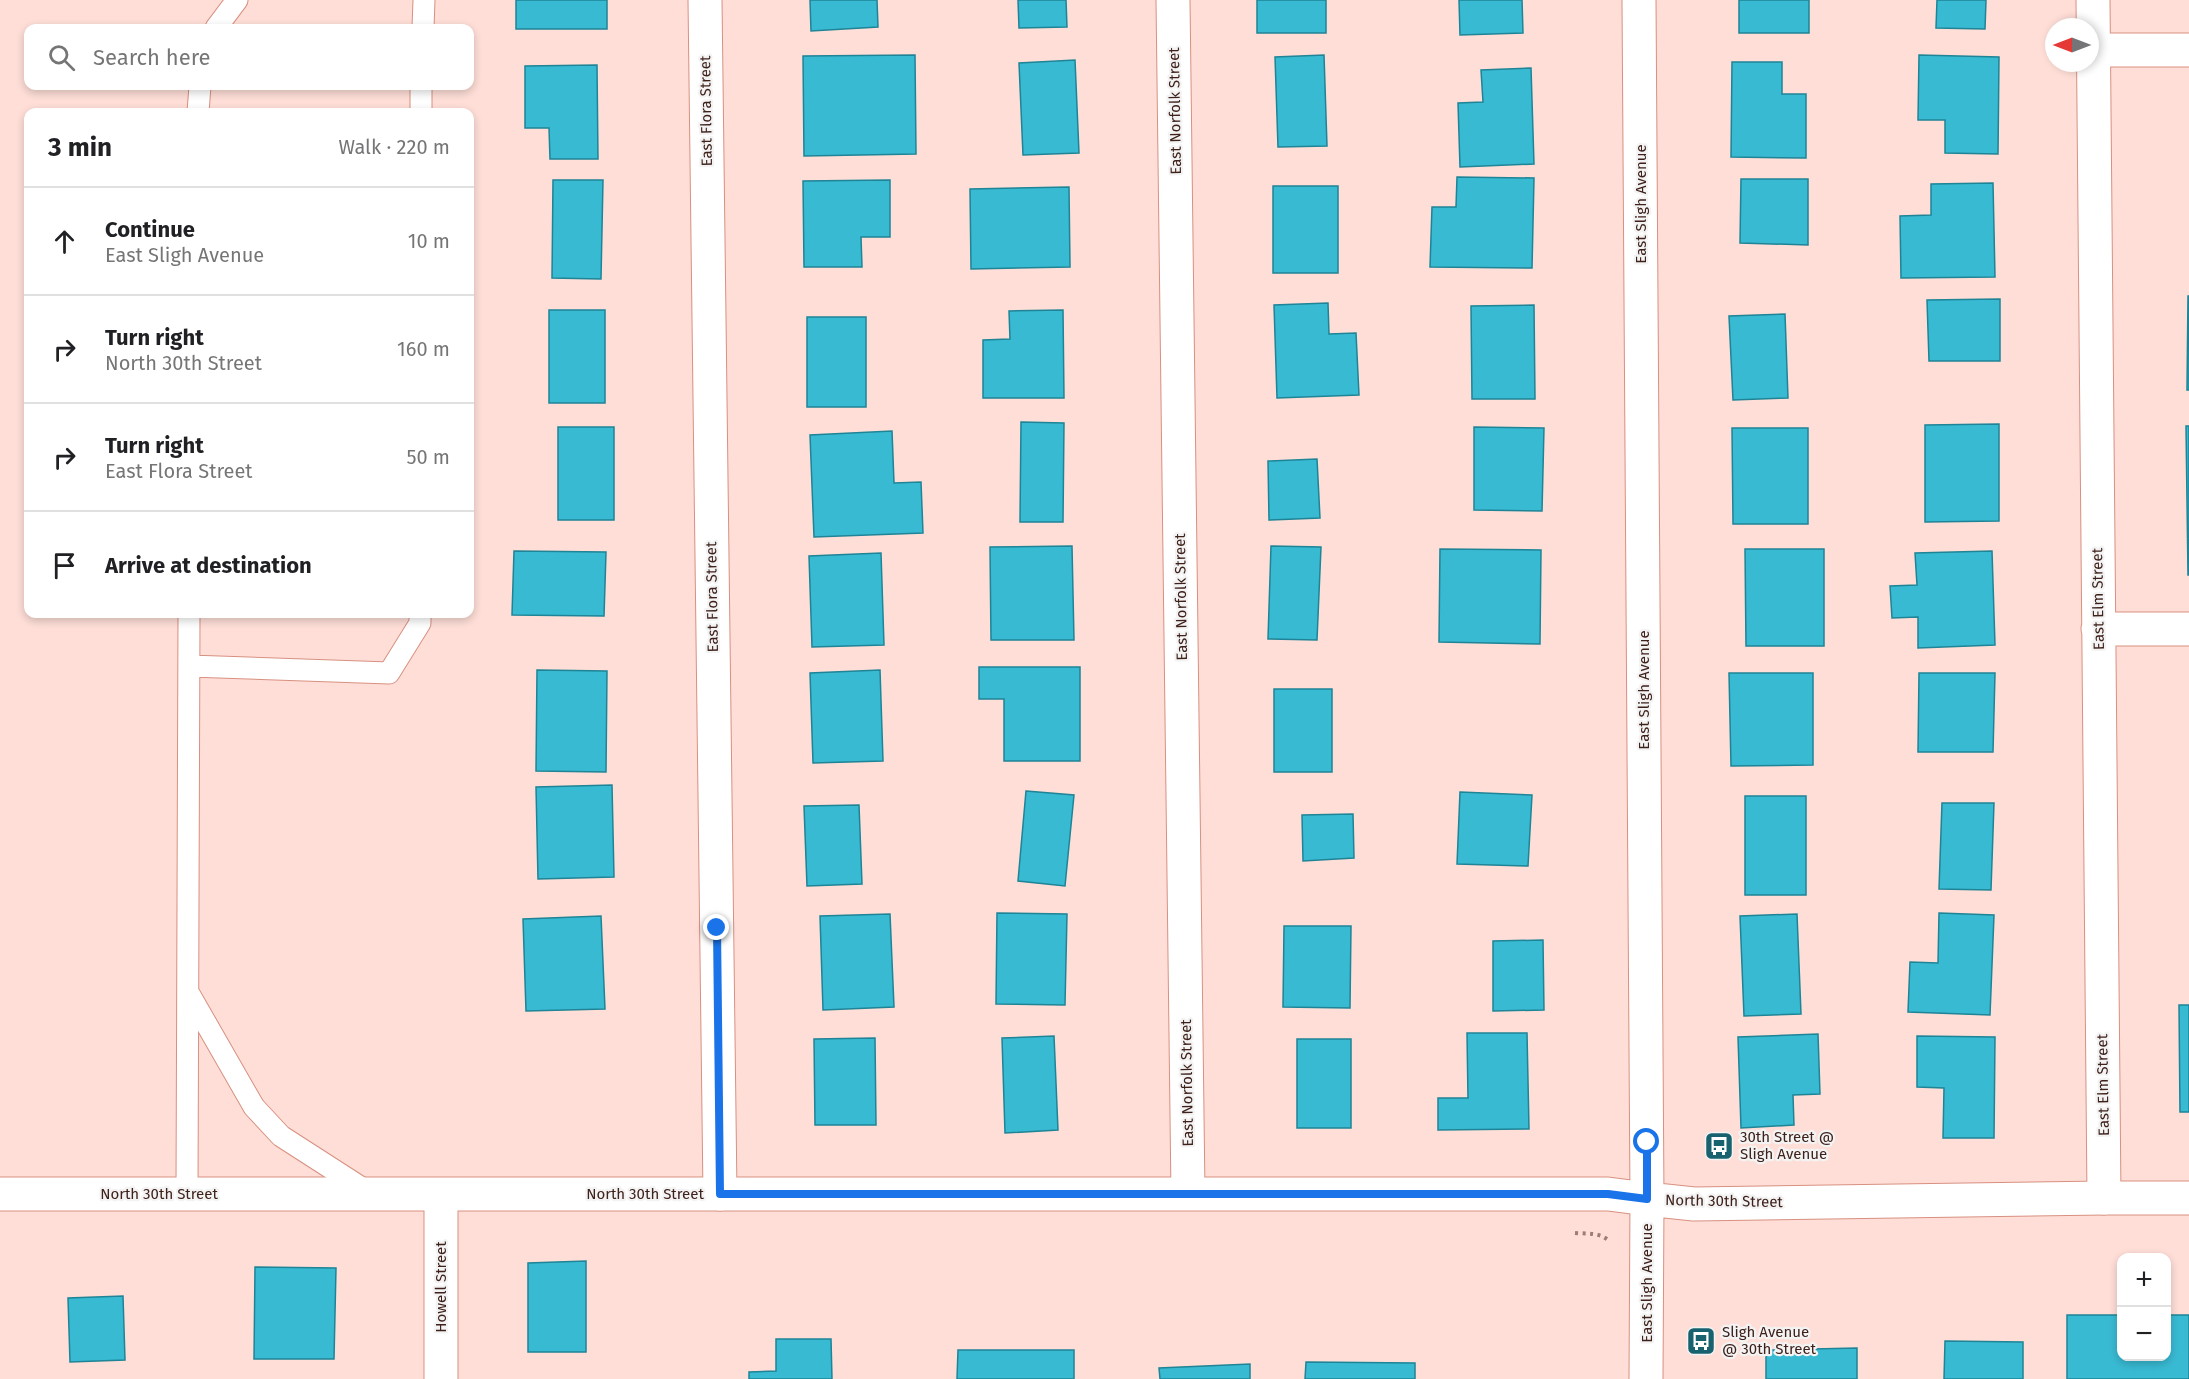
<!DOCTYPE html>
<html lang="en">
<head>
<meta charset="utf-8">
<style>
  :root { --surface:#fff; --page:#f2f2f2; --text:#202124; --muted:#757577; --line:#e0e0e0 }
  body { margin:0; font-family:"Fira Sans",sans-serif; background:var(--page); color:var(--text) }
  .controls { position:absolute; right:18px; bottom:18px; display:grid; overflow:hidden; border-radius:12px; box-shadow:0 3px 9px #0003 }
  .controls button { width:54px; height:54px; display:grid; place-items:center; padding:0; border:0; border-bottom:2px solid var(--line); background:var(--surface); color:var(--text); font:30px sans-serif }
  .compass { position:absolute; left:2045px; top:18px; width:54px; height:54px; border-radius:50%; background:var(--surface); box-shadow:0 3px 9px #0003; rotate:270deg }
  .stop { position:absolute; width:18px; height:18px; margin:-14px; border:4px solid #1a73e8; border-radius:50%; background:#fff }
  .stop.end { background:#1a73e8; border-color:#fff; box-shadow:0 2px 6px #0008 }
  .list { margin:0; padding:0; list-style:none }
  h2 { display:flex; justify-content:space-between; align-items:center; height:78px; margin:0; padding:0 24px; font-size:26px }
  h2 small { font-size:20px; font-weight:400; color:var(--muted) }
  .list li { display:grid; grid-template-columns:39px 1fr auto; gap:18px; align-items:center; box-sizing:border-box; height:108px; padding:0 24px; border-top:2px solid var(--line) }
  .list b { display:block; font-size:22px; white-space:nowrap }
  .list p { margin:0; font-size:20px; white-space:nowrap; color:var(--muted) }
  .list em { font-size:20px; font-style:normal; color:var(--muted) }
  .icon { flex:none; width:33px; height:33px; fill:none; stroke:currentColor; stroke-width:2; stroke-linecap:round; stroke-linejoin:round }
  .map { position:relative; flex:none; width:2189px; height:1379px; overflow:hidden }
  .search { position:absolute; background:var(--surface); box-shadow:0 3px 9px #0003; left:24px; top:24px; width:450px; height:66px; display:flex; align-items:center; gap:15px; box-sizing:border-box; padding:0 21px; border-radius:12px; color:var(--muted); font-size:22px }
  .panel { position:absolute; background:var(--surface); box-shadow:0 3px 9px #0003; left:24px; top:108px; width:450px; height:510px; border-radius:12px }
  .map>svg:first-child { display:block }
  .building { fill:#39bad3; stroke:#1e8496; stroke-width:1.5 }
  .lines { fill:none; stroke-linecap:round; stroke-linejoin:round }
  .service-casing { stroke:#d89080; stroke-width:23 }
  .minor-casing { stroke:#d89080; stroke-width:35 }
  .tertiary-casing { stroke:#d89080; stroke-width:35 }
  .path { stroke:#9c7d77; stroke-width:4; stroke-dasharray:3 4.5; stroke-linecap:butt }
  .service { stroke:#fff; stroke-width:21 }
  .minor { stroke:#fff; stroke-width:33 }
  .tertiary { stroke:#fff; stroke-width:33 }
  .route { stroke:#1a73e8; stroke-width:8 }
  .labels { text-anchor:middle; stroke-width:4.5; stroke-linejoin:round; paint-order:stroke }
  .street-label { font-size:15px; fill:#3e211b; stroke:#f3f3f3 }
  .poi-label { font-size:15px; fill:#3e211b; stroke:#f3f3f3; text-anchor:start }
</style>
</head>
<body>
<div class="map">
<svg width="2189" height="1379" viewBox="0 0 2189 1379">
  <rect width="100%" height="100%" fill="#feded7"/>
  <path class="building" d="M516 0H607V29H516Z
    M810 0H877L878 27 811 31Z
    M1018 0H1066L1067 27 1019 28Z
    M1257 0H1326V33H1257Z
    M1459 0H1522L1523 33 1460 35Z
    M1739 0H1809V33H1739Z
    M1937 0H1986L1985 29 1936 28Z
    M915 55 916 154 804 156 803 56Z
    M1324 55 1327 146 1278 147 1275 57Z
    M1919 55 1999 57 1998 154 1945 153V120H1918Z
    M1075 60 1079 153 1023 155 1019 63Z
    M1732 62H1782V94H1806V158L1731 157Z
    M597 65 598 159H550L549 128H525V66Z
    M1531 68 1534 164 1460 167 1458 103 1483 102 1481 70Z
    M1457 177 1534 178 1532 268 1430 267 1432 207H1456Z
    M1741 179H1808V245L1740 243Z
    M553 180H603L601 279 552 278Z
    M890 180V237H861L862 267H804L803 181Z
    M1993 183 1995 277 1901 278 1900 216 1931 215V184Z
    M1273 186H1338V273H1273Z
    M1069 187 1070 267 971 269 970 189Z
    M2188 296H2189V390H2187Z
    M2000 299V361H1929L1927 300Z
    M1328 303 1329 334 1356 333 1359 395 1277 398 1274 305Z
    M1534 305 1535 399H1472L1471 306Z
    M549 310H605V403H549Z
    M1063 310 1064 398H983V340L1010 339 1009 311Z
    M1785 314 1788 398 1733 400 1729 316Z
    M807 317H866V407H807Z
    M1021 422 1064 423 1063 522H1020Z
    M1999 424V521L1925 522V425Z
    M2186 426H2189V575H2188Z
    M558 427H614V520H558Z
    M1474 427 1544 428 1542 511 1474 510Z
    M1732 428H1808V524H1733Z
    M892 431 894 483 921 482 923 533 814 537 810 435Z
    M1317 459 1320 518 1269 520 1268 461Z
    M1072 546 1074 640H991L990 547Z
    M1271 546 1321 547 1317 640 1268 639Z
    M1440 549 1541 550 1540 644 1439 642Z
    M1745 549H1824V646H1746Z
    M514 551 606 552 604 616 512 615Z
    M1992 551 1995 645 1918 648V617L1892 618 1890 586 1917 585 1915 553Z
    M881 553 884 645 812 647 809 556Z
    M979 667H1080V761H1004V699H979Z
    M537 670 607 671 606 772 536 771Z
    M880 670 883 761 813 763 810 673Z
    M1729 673H1813V765L1731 766Z
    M1919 673H1995L1993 752H1918Z
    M1274 689H1332V772H1274Z
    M612 785 614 877 538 879 536 787Z
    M1026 791 1074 795 1065 886 1018 881Z
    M1460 792 1532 795 1528 866 1457 864Z
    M1745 796H1806V895H1745Z
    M1942 803H1994L1991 890 1939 889Z
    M859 805 862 884 807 886 804 806Z
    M1353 814 1354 858 1303 861 1302 815Z
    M997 913 1067 914 1065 1005 996 1004Z
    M1939 913 1994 915 1990 1015 1908 1012 1910 962 1938 963Z
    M890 914 894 1007 823 1010 820 916Z
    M1797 914 1801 1014 1744 1016 1740 916Z
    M601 916 605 1009 526 1011 523 919Z
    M1284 926H1351L1350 1008 1283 1007Z
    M1543 940 1544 1010 1493 1011V941Z
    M2179 1005H2189V1112H2180Z
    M1467 1033H1527L1529 1129 1438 1130V1098H1468Z
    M1818 1034 1820 1094 1793 1095 1794 1125 1741 1128 1738 1037Z
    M1054 1036 1058 1130 1005 1133 1002 1038Z
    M1917 1036 1995 1037 1994 1138H1943L1944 1088 1917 1087Z
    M875 1038 876 1125H815L814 1039Z
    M1297 1039H1351V1128H1297Z
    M586 1261V1352H528V1263Z
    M255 1267 336 1268 334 1359H254Z
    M123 1296 125 1360 70 1362 68 1298Z
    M2067 1315H2122V1356H2166V1315H2189V1379H2067Z
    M776 1339H831L832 1379H749V1372L776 1371Z
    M1945 1341 2023 1342V1379H1944Z
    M1857 1348V1379H1766V1350Z
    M958 1350H1074V1379H957Z
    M1306 1362 1415 1363V1379H1305Z
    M1250 1364V1379H1160L1159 1368Z"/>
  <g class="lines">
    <g class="service-casing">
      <path id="service" d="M216 28 237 0
        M423 28 424 0
        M198 112 200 86
        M421 112V86
        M189 666 389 673 420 623V614
        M188 992 254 1107 281 1136 368 1192
        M187 1194 189 614"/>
    </g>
    <g class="minor-casing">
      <path id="minor" d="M1173 0 1188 1194
        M2093 0 2104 1198
        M2093 50H2189
        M2098 629H2189
        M0 1194H1608L1647 1199
        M441 1194V1379"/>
    </g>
    <g class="tertiary-casing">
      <path id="tertiary" d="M705 0 720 1194
        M1639 0 1647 1199 1646 1379
        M1647 1199 1694 1204 2104 1198H2189"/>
    </g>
    <path class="path" d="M1575 1233C1588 1234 1601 1232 1610 1242"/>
    <use href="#service" class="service"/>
    <use href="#minor" class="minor"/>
    <use href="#tertiary" class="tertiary"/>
  </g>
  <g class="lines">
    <path class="route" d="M717 928 720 1194H1608L1647 1199V1142"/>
  </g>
  <defs>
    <g id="bus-square" transform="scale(1.5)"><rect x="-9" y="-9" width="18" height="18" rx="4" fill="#18626f" stroke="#f3f3f3"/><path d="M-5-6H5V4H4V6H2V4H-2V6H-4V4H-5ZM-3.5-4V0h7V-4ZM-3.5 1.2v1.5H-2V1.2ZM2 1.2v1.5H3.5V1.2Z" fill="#fff"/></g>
  </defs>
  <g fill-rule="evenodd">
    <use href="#bus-square" x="1719" y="1146"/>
    <use href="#bus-square" x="1701" y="1341"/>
  </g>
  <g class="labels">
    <g class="street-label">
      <text transform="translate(706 111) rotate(-91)" y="5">East Flora Street</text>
      <text transform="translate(1175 111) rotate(-91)" y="5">East Norfolk Street</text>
      <text transform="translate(1641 204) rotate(-90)" y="5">East Sligh Avenue</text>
      <text transform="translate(712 597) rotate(-91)" y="5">East Flora Street</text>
      <text transform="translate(1181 597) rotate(-91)" y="5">East Norfolk Street</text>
      <text transform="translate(2098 599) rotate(-91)" y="5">East Elm Street</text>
      <text transform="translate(1644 690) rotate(-90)" y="5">East Sligh Avenue</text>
      <text transform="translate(1187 1083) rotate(-91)" y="5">East Norfolk Street</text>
      <text transform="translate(2103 1085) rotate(-91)" y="5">East Elm Street</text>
      <text x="159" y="1199">North 30th Street</text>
      <text x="645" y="1199">North 30th Street</text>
      <text transform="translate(1724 1201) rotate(1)" y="5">North 30th Street</text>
      <text transform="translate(1647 1283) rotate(-90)" y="5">East Sligh Avenue</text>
      <text transform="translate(441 1287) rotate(-90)" y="5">Howell Street</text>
    </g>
    <g class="poi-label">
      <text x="1740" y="1142">30th Street @<tspan x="1740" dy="17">Sligh Avenue</tspan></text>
      <text x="1722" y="1337">Sligh Avenue<tspan x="1722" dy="17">@ 30th Street</tspan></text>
    </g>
  </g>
</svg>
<div class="controls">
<button>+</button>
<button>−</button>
</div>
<svg class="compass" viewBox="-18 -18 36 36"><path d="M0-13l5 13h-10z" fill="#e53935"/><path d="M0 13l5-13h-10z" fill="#757577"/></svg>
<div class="stop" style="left:1647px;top:1142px"></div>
<div class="stop end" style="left:717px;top:928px"></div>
<div class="search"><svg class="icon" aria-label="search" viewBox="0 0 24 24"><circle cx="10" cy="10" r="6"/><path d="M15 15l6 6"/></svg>Search here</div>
<section class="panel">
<h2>3 min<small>Walk · 220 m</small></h2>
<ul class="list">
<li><svg class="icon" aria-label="ahead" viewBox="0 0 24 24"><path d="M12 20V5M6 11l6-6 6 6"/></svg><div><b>Continue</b><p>East Sligh Avenue</p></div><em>10 m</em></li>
<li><svg class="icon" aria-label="right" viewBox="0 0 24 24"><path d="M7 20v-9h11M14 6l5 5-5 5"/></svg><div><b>Turn right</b><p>North 30th Street</p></div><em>160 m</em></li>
<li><svg class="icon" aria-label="right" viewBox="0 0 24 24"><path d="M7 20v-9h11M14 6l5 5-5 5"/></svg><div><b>Turn right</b><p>East Flora Street</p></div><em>50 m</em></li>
<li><svg class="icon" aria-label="arrive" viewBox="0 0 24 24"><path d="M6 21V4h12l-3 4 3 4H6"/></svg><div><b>Arrive at destination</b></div></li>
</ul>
</section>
</div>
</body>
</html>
